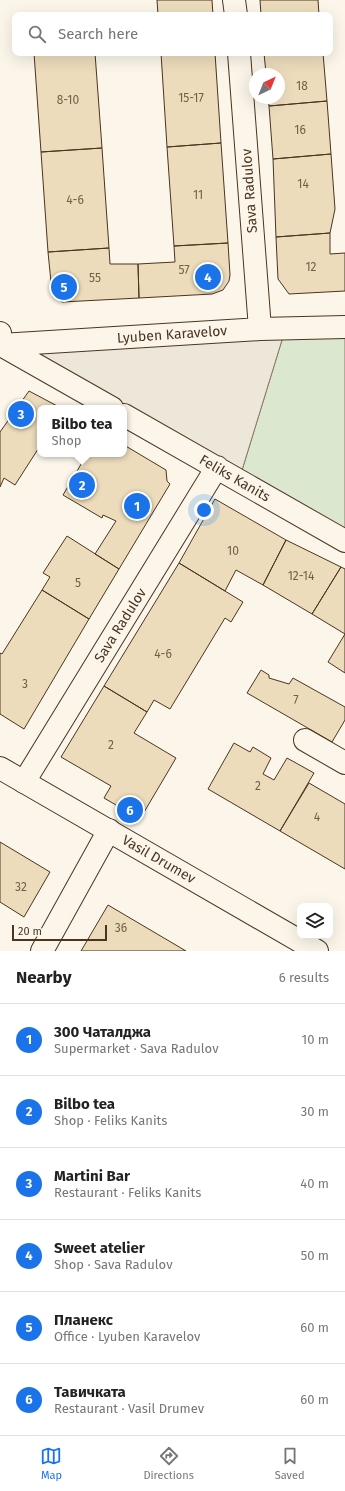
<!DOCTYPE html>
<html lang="en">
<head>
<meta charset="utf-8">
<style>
  :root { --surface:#fff; --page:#f6f6f6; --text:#222; --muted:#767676; --line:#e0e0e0; --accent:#1a73e8 }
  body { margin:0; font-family:"Fira Sans",sans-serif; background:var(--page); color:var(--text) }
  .controls { position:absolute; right:12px; bottom:12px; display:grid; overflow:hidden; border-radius:8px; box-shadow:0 4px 16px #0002 }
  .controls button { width:36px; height:36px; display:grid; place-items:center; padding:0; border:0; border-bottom:1px solid var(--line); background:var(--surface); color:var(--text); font:20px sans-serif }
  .compass { position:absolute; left:249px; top:68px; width:36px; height:36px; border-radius:50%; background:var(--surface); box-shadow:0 4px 16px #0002; rotate:43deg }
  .scale { position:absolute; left:12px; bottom:10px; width:95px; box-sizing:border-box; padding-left:4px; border:2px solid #4a3520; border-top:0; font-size:11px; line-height:14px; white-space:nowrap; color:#4a3520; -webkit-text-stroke:3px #fbf6e9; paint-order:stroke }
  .you { position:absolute; left:204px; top:510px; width:14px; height:14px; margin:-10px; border:3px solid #fff; border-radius:50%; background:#1a73e8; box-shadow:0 0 0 6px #1a73e833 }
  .badge { display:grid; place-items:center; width:26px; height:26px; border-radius:50%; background:var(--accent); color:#fff; font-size:13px; font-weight:700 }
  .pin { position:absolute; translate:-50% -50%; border:2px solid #fff; box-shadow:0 1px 4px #0006 }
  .popup { position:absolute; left:37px; top:405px; width:90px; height:52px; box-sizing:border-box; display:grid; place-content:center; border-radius:8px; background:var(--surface); filter:drop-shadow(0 1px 3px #0005); font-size:13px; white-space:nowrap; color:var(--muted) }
  .popup b { font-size:15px; color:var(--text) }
  .popup::after { content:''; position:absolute; left:50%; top:100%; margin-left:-8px; border:8px solid transparent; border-top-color:var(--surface) }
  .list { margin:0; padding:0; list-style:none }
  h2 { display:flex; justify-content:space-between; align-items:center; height:52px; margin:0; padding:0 16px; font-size:17px }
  h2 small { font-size:13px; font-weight:400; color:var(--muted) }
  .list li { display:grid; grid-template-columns:26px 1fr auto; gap:12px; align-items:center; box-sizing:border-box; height:72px; padding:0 16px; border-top:1px solid var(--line) }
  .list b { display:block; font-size:15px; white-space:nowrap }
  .list p { margin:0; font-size:13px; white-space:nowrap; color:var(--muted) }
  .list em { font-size:13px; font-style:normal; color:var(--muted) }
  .icon { flex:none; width:22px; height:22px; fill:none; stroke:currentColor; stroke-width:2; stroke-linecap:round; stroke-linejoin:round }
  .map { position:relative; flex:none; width:345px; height:951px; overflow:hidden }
  .search { position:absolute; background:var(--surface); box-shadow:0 4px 16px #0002; left:12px; right:12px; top:12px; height:44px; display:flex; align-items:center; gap:10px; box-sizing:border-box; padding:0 14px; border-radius:8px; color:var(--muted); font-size:15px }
  .sheet { height:484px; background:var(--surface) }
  nav { display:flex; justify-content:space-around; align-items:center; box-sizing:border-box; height:56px; border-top:1px solid var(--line); background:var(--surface); font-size:11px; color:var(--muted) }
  nav a { display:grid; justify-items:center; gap:2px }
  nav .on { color:var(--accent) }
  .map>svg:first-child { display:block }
  .green { fill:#dce7d0; stroke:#887966 }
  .parking { fill:#ede7d9; stroke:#887966 }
  .building { fill:#ecdcbc; stroke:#4a3520 }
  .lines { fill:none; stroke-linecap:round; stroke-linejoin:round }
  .street-casing { stroke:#4a3520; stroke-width:24 }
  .secondary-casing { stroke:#4a3520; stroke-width:24 }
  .street { stroke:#fbf6e9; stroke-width:22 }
  .secondary { stroke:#fbf6e9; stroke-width:22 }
  .labels { text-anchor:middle; stroke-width:3; stroke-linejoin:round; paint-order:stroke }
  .number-label { font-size:12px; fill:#725f47 }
  .street-label { font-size:14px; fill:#4a3520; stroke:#fbf6e9 }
</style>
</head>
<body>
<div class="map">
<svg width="345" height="951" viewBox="0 0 345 951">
  <rect width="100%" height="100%" fill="#fbf6e9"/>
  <path class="green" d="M286 327H345V541L239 480Z"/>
  <path class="parking" d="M286 327 239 480 1 345Z"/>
  <path class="building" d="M157 0H212L213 15H158Z
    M260 0H318L319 15H261Z
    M34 53H95L102 148 41 152Z
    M161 53H215L221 143 167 147Z
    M264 53H323L327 101 269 106 268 98H279V74H266Z
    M327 101 331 154 273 159 269 106Z
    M221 143 228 243 174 246 167 147Z
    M102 148 109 248 48 252 41 152Z
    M331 154 335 209 330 233 276 237 273 159Z
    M330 233V254L345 253V291L289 294 278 279 276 237Z
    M228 243 230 275 229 281 223 290 212 294 139 298 138 264 175 262 174 246Z
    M109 248 110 264H138L139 298 62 302 52 292 48 252Z
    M29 391 61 408H40V446L15 485 4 478 0 487V432Z
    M124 445 166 470 167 481 170 484 119 569 95 554 116 521 103 515 102 518 63 495 87 454H124Z
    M215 499 286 540 263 585 236 570 225 591 179 563Z
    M67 536 119 569 89 619 42 590 50 577 43 573Z
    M286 540 341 567 312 614 263 585Z
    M179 563 243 602 231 622 225 618 170 709 154 700 147 712 104 686Z
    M341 567 345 569V673L328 662 345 634 312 614Z
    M42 590 89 619 24 729 0 714V653L2 654Z
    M261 670 269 675V678L289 684 293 678 345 707V720L332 742 247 693Z
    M104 686 147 712 134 733 176 758 140 819 104 798 111 786 61 757Z
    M234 743 250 752 253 747 271 758 263 774 274 780 287 758 314 773 280 831 208 789Z
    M309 783 345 804V869L280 831Z
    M0 842 50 872 24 917 0 902Z
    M108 905 186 951H81Z"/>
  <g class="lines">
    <g class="street-casing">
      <path id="street" d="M234 0 236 15
        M239 53 260 329
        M0 345 260 329 345 327
        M1 345 112 408
        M124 415 345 541
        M305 740 345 763
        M24 782 217 467
        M42 951 109 830"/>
    </g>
    <g class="secondary-casing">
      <path id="secondary" d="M0 333V346
        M0 768 317 951"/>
    </g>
    <use href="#street" class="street"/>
    <use href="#secondary" class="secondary"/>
  </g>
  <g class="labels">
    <g class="number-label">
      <text x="302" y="90">18</text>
      <text x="191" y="102">15-17</text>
      <text x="68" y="104">8-10</text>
      <text x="300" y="134">16</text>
      <text x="303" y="188">14</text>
      <text x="198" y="199">11</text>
      <text x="75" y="204">4-6</text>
      <text x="311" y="271">12</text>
      <text x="184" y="274">57</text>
      <text x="95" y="282">55</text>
      <text x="233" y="555">10</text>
      <text x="301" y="580">12-14</text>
      <text x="78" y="587">5</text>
      <text x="163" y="658">4-6</text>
      <text x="25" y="688">3</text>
      <text x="296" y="704">7</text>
      <text x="111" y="749">2</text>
      <text x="258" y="790">2</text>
      <text x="317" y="821">4</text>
      <text x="21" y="891">32</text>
      <text x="121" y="932">36</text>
    </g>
    <g class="street-label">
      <text transform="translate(249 191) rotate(-94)" y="5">Sava Radulov</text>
      <text transform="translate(172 334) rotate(-4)" y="5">Lyuben Karavelov</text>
      <text transform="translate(235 478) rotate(30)" y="5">Feliks Kanits</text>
      <text transform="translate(120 625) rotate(-58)" y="5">Sava Radulov</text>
      <text transform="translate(159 859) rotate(30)" y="5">Vasil Drumev</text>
    </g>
  </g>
</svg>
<div class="controls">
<button><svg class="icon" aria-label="layers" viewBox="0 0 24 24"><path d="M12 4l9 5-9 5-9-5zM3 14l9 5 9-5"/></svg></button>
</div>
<svg class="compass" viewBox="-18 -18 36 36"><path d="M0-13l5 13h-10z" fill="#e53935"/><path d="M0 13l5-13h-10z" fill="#767676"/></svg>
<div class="scale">20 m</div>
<div class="you"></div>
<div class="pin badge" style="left:137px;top:506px">1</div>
<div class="pin badge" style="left:82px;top:485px">2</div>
<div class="popup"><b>Bilbo tea</b>Shop</div>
<div class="pin badge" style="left:21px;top:414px">3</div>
<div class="pin badge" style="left:208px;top:277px">4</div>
<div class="pin badge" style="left:64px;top:287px">5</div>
<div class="pin badge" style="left:130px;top:810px">6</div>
<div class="search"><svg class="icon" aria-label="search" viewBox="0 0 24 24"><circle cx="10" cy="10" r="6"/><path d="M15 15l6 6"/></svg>Search here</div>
</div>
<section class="sheet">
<h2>Nearby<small>6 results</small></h2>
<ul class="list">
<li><span class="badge">1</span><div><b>300 Чаталджа</b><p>Supermarket · Sava Radulov</p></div><em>10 m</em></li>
<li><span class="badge">2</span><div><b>Bilbo tea</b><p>Shop · Feliks Kanits</p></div><em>30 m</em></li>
<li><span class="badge">3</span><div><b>Martini Bar</b><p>Restaurant · Feliks Kanits</p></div><em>40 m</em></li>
<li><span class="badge">4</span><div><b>Sweet atelier</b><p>Shop · Sava Radulov</p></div><em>50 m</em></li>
<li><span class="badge">5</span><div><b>Планекс</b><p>Office · Lyuben Karavelov</p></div><em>60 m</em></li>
<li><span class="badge">6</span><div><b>Тавичката</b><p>Restaurant · Vasil Drumev</p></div><em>60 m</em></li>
</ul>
</section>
<nav>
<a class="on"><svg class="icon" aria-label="map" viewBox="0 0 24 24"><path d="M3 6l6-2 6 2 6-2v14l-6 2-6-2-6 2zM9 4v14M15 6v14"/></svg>Map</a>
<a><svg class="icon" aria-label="directions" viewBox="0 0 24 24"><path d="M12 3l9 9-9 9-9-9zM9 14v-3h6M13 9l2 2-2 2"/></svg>Directions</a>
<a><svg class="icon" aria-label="saved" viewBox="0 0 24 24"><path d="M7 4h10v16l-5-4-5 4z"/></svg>Saved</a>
</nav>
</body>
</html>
